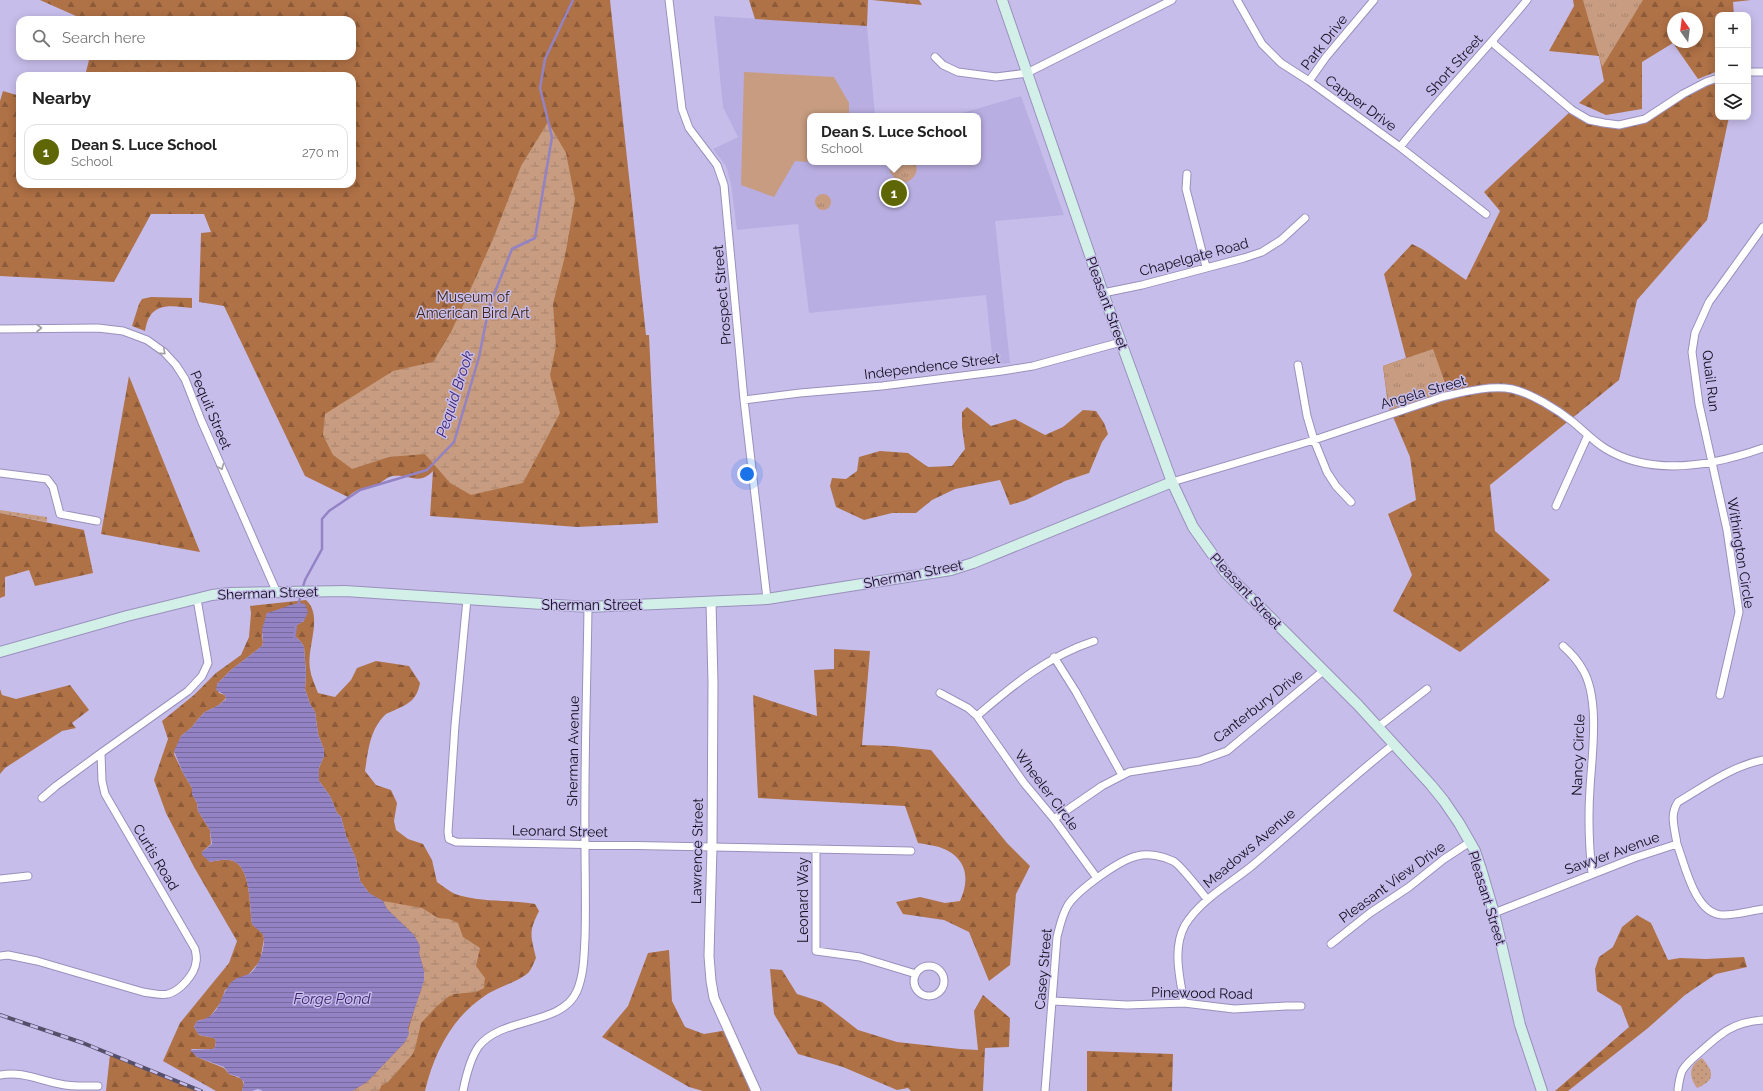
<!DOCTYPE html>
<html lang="en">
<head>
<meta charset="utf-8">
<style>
  :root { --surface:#fff; --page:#f6f6f6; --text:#222; --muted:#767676; --line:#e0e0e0; --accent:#5f6606 }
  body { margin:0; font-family:Raleway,sans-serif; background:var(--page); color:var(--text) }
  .controls { position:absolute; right:12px; top:12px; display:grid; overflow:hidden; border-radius:8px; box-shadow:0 2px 10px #0003 }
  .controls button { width:36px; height:36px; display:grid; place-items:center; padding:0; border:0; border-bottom:1px solid var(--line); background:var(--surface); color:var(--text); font:20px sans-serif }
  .compass { position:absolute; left:1667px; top:12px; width:36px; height:36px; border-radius:50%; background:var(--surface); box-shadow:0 2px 10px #0003; rotate:346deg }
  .you { position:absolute; left:747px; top:474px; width:14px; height:14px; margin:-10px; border:3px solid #fff; border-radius:50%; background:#1a73e8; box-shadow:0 0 0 6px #1a73e833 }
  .badge { display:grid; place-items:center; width:26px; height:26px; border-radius:50%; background:var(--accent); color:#fff; font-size:13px; font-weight:700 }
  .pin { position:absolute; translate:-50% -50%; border:2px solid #fff; box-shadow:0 1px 4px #0006 }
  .popup { position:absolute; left:807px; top:113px; width:174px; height:52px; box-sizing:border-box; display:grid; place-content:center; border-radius:8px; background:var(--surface); filter:drop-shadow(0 1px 3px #0005); font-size:13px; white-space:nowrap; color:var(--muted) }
  .popup b { font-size:15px; color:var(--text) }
  .popup::after { content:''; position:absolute; left:50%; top:100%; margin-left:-8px; border:8px solid transparent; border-top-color:var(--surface) }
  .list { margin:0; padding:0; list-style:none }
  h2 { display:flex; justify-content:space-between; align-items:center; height:52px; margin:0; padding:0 16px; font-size:17px }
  h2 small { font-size:13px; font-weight:400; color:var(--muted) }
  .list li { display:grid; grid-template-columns:26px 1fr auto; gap:12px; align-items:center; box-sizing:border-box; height:56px; margin:0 8px 8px; padding:0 8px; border:1px solid var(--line); border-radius:12px }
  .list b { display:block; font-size:15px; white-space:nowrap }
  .list p { margin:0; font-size:13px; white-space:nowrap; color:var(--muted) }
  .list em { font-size:13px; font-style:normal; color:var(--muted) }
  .icon { flex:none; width:22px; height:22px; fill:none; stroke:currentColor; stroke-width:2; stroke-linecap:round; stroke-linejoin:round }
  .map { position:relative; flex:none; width:1763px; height:1091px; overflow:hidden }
  .search { position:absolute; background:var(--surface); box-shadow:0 2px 10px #0003; left:16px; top:16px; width:340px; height:44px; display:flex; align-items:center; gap:10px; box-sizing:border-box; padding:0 14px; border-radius:12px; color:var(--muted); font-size:15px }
  .panel { position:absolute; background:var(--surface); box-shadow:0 2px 10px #0003; left:16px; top:72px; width:340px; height:116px; border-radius:12px }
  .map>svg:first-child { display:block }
  .built { fill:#b9aee1 }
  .grass { fill:url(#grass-dots) }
  .forest { fill:url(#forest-firs); fill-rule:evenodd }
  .wetland { fill:url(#wetland-marsh) }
  .park { fill:url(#park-tufts) }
  .pitch { fill:#c79c80 }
  .water { fill:url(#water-rules) }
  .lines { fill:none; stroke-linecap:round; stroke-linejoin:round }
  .stream { stroke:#9383c5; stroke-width:2.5 }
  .minor-casing { stroke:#9a90bc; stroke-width:9 }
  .tertiary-casing { stroke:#9a90bc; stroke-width:11 }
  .secondary-casing { stroke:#9a90bc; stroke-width:12 }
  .minor { stroke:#fff; stroke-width:7 }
  .tertiary { stroke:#fff; stroke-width:9 }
  .secondary { stroke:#d2efe8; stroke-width:10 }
  .rail-casing { stroke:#554f6a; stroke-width:4 }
  .rail { stroke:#c7bdeb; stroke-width:2.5; stroke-dasharray:8; stroke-linecap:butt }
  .oneway { stroke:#9f9ea4 }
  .labels { text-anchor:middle; stroke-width:3; stroke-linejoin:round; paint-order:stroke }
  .street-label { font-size:14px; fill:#100c1b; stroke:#c7bdeb }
  .park-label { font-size:14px; fill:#3e2410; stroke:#c7bdeb }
  .water-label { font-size:15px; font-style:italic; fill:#3c206e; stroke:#c7bdeb }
</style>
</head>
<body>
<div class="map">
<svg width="1763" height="1091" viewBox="0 0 1763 1091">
  <defs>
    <pattern id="grass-dots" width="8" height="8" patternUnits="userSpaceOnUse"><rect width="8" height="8" fill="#c79c80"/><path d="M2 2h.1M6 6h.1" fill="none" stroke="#aa856e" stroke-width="1.8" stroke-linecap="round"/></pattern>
    <pattern id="forest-firs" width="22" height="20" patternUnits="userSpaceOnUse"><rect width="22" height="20" fill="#af7146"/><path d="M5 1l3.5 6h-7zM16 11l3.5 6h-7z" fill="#8d5b3a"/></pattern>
    <pattern id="wetland-marsh" width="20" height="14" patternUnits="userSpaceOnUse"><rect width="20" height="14" fill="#c79c80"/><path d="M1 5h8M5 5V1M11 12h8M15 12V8" fill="none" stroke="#aa856e"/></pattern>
    <pattern id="park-tufts" width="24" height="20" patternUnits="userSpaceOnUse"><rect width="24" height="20" fill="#c79c80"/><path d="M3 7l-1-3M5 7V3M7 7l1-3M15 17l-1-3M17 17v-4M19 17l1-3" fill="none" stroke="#aa856e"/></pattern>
    <pattern id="water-rules" width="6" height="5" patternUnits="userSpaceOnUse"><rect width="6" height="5" fill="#9383c5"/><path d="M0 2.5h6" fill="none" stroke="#776a9f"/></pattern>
  </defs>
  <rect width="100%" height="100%" fill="#c7bdeb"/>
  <path class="built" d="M714 16 867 26 875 116H810V162H978V116H952L1021 96 1064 215 995 221 1010 363 993 365 986 295 809 313 798 224 737 230 731 184 726 166 713 149 738 137 723 107Z"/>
  <path class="grass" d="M0 510 47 517V522L0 513Z
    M1702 1058C1714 1072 1716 1080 1697 1088 1688 1076 1689 1065 1702 1058Z"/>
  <path class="forest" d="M40 0H610L646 335H649L658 523 577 527 430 516 433 471C419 486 410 474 393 476 386 477 382 483 376 485 364 490 360 486 348 497L305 476 224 306 199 302 201 233 211 232 204 214H151L114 282 0 276V101L3 91 20 96V184H352V76H85L90 56H352V20H85Z
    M749 0H868L867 26 755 19Z
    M872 0H919L922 5Z
    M1573 0H1751L1733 2 1734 15H1718V71L1698 79 1673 43 1642 62V109L1606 115 1579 103 1604 81 1599 56 1549 51 1574 6ZM1673 18H1697V42H1673Z
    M1718 78V117H1729L1707 220 1637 300 1619 380 1490 485 1495 531 1550 580 1460 652 1393 611 1412 575 1388 514 1416 500 1410 457 1388 405 1383 366 1406 358 1384 274 1412 244 1422 249 1466 280 1500 211 1484 192 1572 110 1589 120 1634 123Z
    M151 297 192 298V308C178 307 159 302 150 316 147 320 146 326 145 331L132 326 139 304 142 299Z
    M129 376 200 552 101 534Z
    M967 407 991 426 1015 419 1045 435 1063 427 1083 410 1096 411 1104 423 1108 434 1102 442 1089 473 1065 481 1026 500 1010 505 1000 480 955 489 932 500 916 513H892L864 520 836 507 830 486 832 478 846 479 857 471 859 457 880 451 908 453 928 467 952 466 965 449 962 427V412Z
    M0 513 84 530 93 573 35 586 29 570 5 577V596L0 598Z
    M306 600C324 616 306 648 310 669 311 677 315 685 318 693L335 697 351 680 357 668 376 661 409 666 420 683C417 698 411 703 397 709 394 711 389 712 386 714 370 728 368 752 365 771L376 785 391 790 397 803 394 821 396 830 408 839 423 844 432 860 437 882C443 886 449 891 455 894 481 903 508 899 535 904L539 911C528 933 531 935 536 958 534 962 532 968 529 972 522 980 496 988 486 995 452 1017 434 1053 425 1091H352L360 1085 369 893 360 881 356 859 346 836 341 817 337 813 330 796 319 781V768L324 756V750L318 734 315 712 310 704 305 689 306 673 304 647 301 642 294 635 295 626 304 621 290 605 282 610 267 613 262 636 263 642 262 646 231 670 217 684 219 693 225 695 226 698 219 705 205 712 198 719 192 727 181 736 174 754 183 773 192 788V794L197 803 198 811 210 830 211 844 202 852 210 862C215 861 223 859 229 860 252 862 249 908 252 924L263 933 264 939 260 961 249 974 225 990 221 1002 209 1018 197 1021 194 1027 199 1035 214 1038 216 1041 215 1047 213 1049H191L197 1057 224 1068 229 1074 242 1079 244 1085 242 1091H216L163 1061 180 1023 229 963 237 941 194 867 166 813 154 780 168 739 162 721 194 695 216 673 241 655 249 637 251 613 250 606Z
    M834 649 870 651 862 745 893 746 931 750 1007 843 1030 866 1016 894 1010 965 989 981 969 932 944 920 903 914 896 902 920 897 945 903 960 901C971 877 966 856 939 847 932 845 924 844 918 843L905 806 758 798 753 695 817 716 814 670 834 669Z
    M70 685 89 710 72 723 76 728 62 731 5 768 0 774V689L2 695 16 699Z
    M1637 915 1651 923 1668 960 1680 958 1706 959 1744 957 1747 967 1716 974 1685 995 1648 1028 1568 1091H1555L1629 1027 1621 1006 1597 991 1595 969 1599 957 1613 947 1622 927Z
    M669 950 672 1001 685 1027 704 1034 728 1030 756 1091H703L689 1087 602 1037 628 1006 648 953Z
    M770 969 782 970 797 994 822 1002 858 1030 897 1042 960 1049 978 1050 974 1011 983 995 1010 1018 1009 1047 985 1048 983 1091H911L908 1088 897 1090 843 1067 798 1054 774 1014Z
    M1087 1051 1173 1054 1172 1091H1087Z
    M110 1054 201 1091H106Z"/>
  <path class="wetland" d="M548 122 566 153 575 199 565 256 553 304 556 346 550 375 560 413 523 483 471 495 450 483 425 454 389 457 352 469 333 455 323 435 325 414 393 371 433 362 451 332 468 295 493 239 521 166Z
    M383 901 422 908 438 918 449 919 458 923 463 937 480 948 476 966 485 978 484 988 476 992 454 994 448 997 436 1007 421 1023 415 1049 412 1055 388 1082 382 1085 379 1091H352L367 1082 405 1042 417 1000 421 991 424 971 419 953 420 946 414 935 387 909Z"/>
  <path class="park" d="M1583 0H1643L1602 67Z
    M891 162H915C919 171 915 178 907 182L897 181 890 172Z
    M815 202a8 8 0 1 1 16 0a8 8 0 1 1-16 0Z
    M1433 349 1450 397 1390 415 1383 366Z"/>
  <path class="pitch" d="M744 72 834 77 849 103V116H810V160L807 162 795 161 774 197 741 185Z"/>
  <path class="water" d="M299 603 305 604 308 612 304 621 295 626 294 635 301 642 304 647 306 673 305 689 310 704 315 712 318 734 324 750V756L319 768V781L330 796 337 813 341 817 346 836 356 859 360 881 369 893 383 901 387 909 414 935 420 946 419 953 424 971V981L408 1028 409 1034 405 1042 367 1082 352 1091H263L258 1089 252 1091H242L244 1082 239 1077 229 1074 224 1067 197 1057 190 1050 213 1049 215 1047 216 1041 214 1038 199 1035 194 1027 197 1021C221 1017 218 999 230 984 235 977 242 977 249 974 258 970 267 944 263 935 261 931 255 928 252 924 249 908 252 862 229 860 223 859 215 861 210 862L202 855V852L212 844 210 830 198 811 197 803 192 794V788L183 773 174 751 181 736 192 727 198 719 205 712 219 705 226 699 225 695 216 690 217 684 231 670 262 646 263 642 262 629 267 613C278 610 288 605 299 603Z"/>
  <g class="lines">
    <path class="stream" d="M302 590 305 580 322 549V519L329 511 360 490 427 470 454 442 479 357 489 307 512 249 535 238 552 137 540 88 545 59 573 0
      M298 605 301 595
      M294 639 296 624"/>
    <g class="minor-casing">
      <path id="minor" d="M669 0 682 109 689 128 717 165 724 185 744 400 767 599
        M1237 0 1262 44 1281 63 1309 81 1400 147 1486 214
        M1493 41 1495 45 1572 110 1589 120 1604 123 1619 125 1645 119 1683 94 1706 82 1718 78
        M935 57 943 65 958 72 996 77 1027 73 1172 0
        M1748 72H1763
        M1309 81 1326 57 1374 0
        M1400 147C1441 96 1486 50 1527 0
        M1187 174 1186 189 1206 267
        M1103 293 1142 285 1244 258 1262 252 1281 240 1305 218
        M0 329 98 328 123 331 147 340 164 352 176 365 185 379 201 420 277 593
        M1298 365 1307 416 1314 440 1327 472 1336 486 1351 502
        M744 400 800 393 882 386 1002 371 1033 366 1121 342
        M0 473 47 479 53 487 60 514 97 521
        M1172 482 1314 440 1442 397C1464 392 1490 385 1512 389 1531 393 1558 410 1573 422 1584 431 1594 442 1606 449 1653 477 1715 465 1763 448
        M1556 506 1588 435
        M467 599 455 725 448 832 449 839 456 842 911 851
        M1563 646C1571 653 1578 661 1583 670 1600 699 1592 755 1590 788 1588 817 1589 845 1592 874
        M1054 657 1076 692 1122 775
        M940 693 968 708 977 716 1024 783 1054 819 1097 878
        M1720 695 1739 612 1727 530 1699 404 1692 352 1695 333 1709 302 1763 227
        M977 716C1013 685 1048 656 1094 641
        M1378 727 1427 689
        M42 798 56 786 101 753
        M1054 819 1102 786 1129 772 1199 761 1227 751 1323 671
        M1677 844C1685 865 1695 915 1723 915 1736 915 1750 911 1763 909
        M816 849V951L860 957 916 974
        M0 879 28 876
        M1494 913 1634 858 1677 844C1675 829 1669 815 1678 802 1705 786 1732 766 1763 760
        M1331 944 1370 913 1409 887 1444 859 1470 842
        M0 956 8 955 37 961 143 992C151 993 161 996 168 994 180 991 195 974 196 962 197 958 196 953 195 949L105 794 102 781 101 753 188 691 202 676 208 663 197 599
        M914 981a15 15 0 1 1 30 0a15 15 0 1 1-30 0Z
        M1053 1001 1127 1005 1184 1003 1234 1009 1286 1006H1301
        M1184 1003C1180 978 1172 949 1185 925 1201 899 1230 884 1253 865 1300 825 1345 783 1394 744
        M0 1075C23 1071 38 1080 60 1084 73 1087 85 1086 98 1086
        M1678 1089C1679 1082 1680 1076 1682 1071 1686 1064 1693 1058 1699 1053 1721 1033 1733 1022 1763 1020
        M463 1091C466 1076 470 1058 479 1046 503 1016 562 1026 577 991 584 974 584 956 585 938 586 906 585 875 585 844 584 765 587 686 588 607
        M1045 1091 1057 937C1060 925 1062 915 1068 905 1078 890 1119 860 1137 856 1148 853 1163 856 1173 861 1180 864 1201 892 1207 899"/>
    </g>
    <g class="tertiary-casing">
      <path id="tertiary" d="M711 602 713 683 712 847 709 956 711 981 714 998 756 1091"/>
    </g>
    <g class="secondary-casing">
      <path id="secondary" d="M1002 0 1103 293 1172 482 1193 527 1225 572 1358 705 1431 785 1444 801 1459 823 1475 851 1481 869 1494 913 1520 1025 1542 1091
        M0 652 127 616 212 595 229 593 345 591 588 607 767 599 951 570 973 563 1172 482"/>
    </g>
    <use href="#minor" class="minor"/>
    <use href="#tertiary" class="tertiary"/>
    <use href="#secondary" class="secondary"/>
    <g class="rail-casing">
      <path id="rail" d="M0 1015 83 1043 201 1091"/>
    </g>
    <use href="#rail" class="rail"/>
  </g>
  <defs><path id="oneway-chevron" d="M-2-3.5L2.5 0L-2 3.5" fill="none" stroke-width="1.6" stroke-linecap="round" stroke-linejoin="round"/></defs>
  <g class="oneway">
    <use href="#oneway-chevron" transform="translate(39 328)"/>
    <use href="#oneway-chevron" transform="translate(163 352) rotate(40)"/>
    <use href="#oneway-chevron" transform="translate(221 467) rotate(66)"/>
  </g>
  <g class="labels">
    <g class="street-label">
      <text transform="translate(1324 42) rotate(-52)" y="5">Park Drive</text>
      <text transform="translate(1454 65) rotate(-48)" y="5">Short Street</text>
      <text transform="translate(1361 103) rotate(36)" y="5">Capper Drive</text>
      <text transform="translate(1194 257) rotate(-15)" y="5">Chapelgate Road</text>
      <text transform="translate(722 295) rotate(-95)" y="5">Prospect Street</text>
      <text transform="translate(1107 303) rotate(70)" y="5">Pleasant Street</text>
      <text transform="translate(932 366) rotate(-7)" y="5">Independence Street</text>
      <text transform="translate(1711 381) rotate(83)" y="5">Quail Run</text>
      <text transform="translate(1423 392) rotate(-16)" y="5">Angela Street</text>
      <text transform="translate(211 410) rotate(67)" y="5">Pequit Street</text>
      <text transform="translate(1741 553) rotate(81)" y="5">Withington Circle</text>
      <text transform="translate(913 574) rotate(-11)" y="5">Sherman Street</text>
      <text transform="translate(1246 591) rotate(47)" y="5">Pleasant Street</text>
      <text transform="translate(268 593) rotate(-2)" y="5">Sherman Street</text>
      <text x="592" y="610">Sherman Street</text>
      <text transform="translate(1258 706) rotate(-38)" y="5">Canterbury Drive</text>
      <text transform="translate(573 751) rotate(-89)" y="5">Sherman Avenue</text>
      <text transform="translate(1578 755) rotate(-88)" y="5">Nancy Circle</text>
      <text transform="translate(1047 790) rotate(53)" y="5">Wheeler Circle</text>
      <text transform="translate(560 831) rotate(1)" y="5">Leonard Street</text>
      <text transform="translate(1249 848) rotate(-40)" y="5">Meadows Avenue</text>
      <text transform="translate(697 851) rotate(-89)" y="5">Lawrence Street</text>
      <text transform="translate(1612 853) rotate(-20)" y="5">Sawyer Avenue</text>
      <text transform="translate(156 857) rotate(59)" y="5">Curtis Road</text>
      <text transform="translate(1392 882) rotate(-36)" y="5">Pleasant View Drive</text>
      <text transform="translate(1487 898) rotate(73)" y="5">Pleasant Street</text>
      <text transform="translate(803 900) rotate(-90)" y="5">Leonard Way</text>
      <text transform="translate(1043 969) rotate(-85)" y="5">Casey Street</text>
      <text transform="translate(1202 993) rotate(1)" y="5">Pinewood Road</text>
    </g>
    <g class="park-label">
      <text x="473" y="302">Museum of<tspan x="473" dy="16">American Bird Art</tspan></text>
    </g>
    <g class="water-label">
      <text transform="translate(455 394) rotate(-72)" y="5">Pequid Brook</text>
      <text x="332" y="1004">Forge Pond</text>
    </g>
  </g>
</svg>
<div class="controls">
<button>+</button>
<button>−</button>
<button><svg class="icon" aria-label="layers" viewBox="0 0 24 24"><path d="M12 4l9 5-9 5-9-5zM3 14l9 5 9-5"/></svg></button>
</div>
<svg class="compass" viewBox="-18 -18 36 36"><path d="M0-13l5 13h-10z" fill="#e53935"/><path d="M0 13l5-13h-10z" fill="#767676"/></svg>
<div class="you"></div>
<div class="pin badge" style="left:894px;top:193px">1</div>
<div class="popup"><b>Dean S. Luce School</b>School</div>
<div class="search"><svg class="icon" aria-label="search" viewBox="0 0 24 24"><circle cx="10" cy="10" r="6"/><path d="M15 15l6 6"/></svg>Search here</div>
<section class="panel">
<h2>Nearby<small></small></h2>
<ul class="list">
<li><span class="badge">1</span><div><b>Dean S. Luce School</b><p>School</p></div><em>270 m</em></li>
</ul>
</section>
</div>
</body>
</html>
